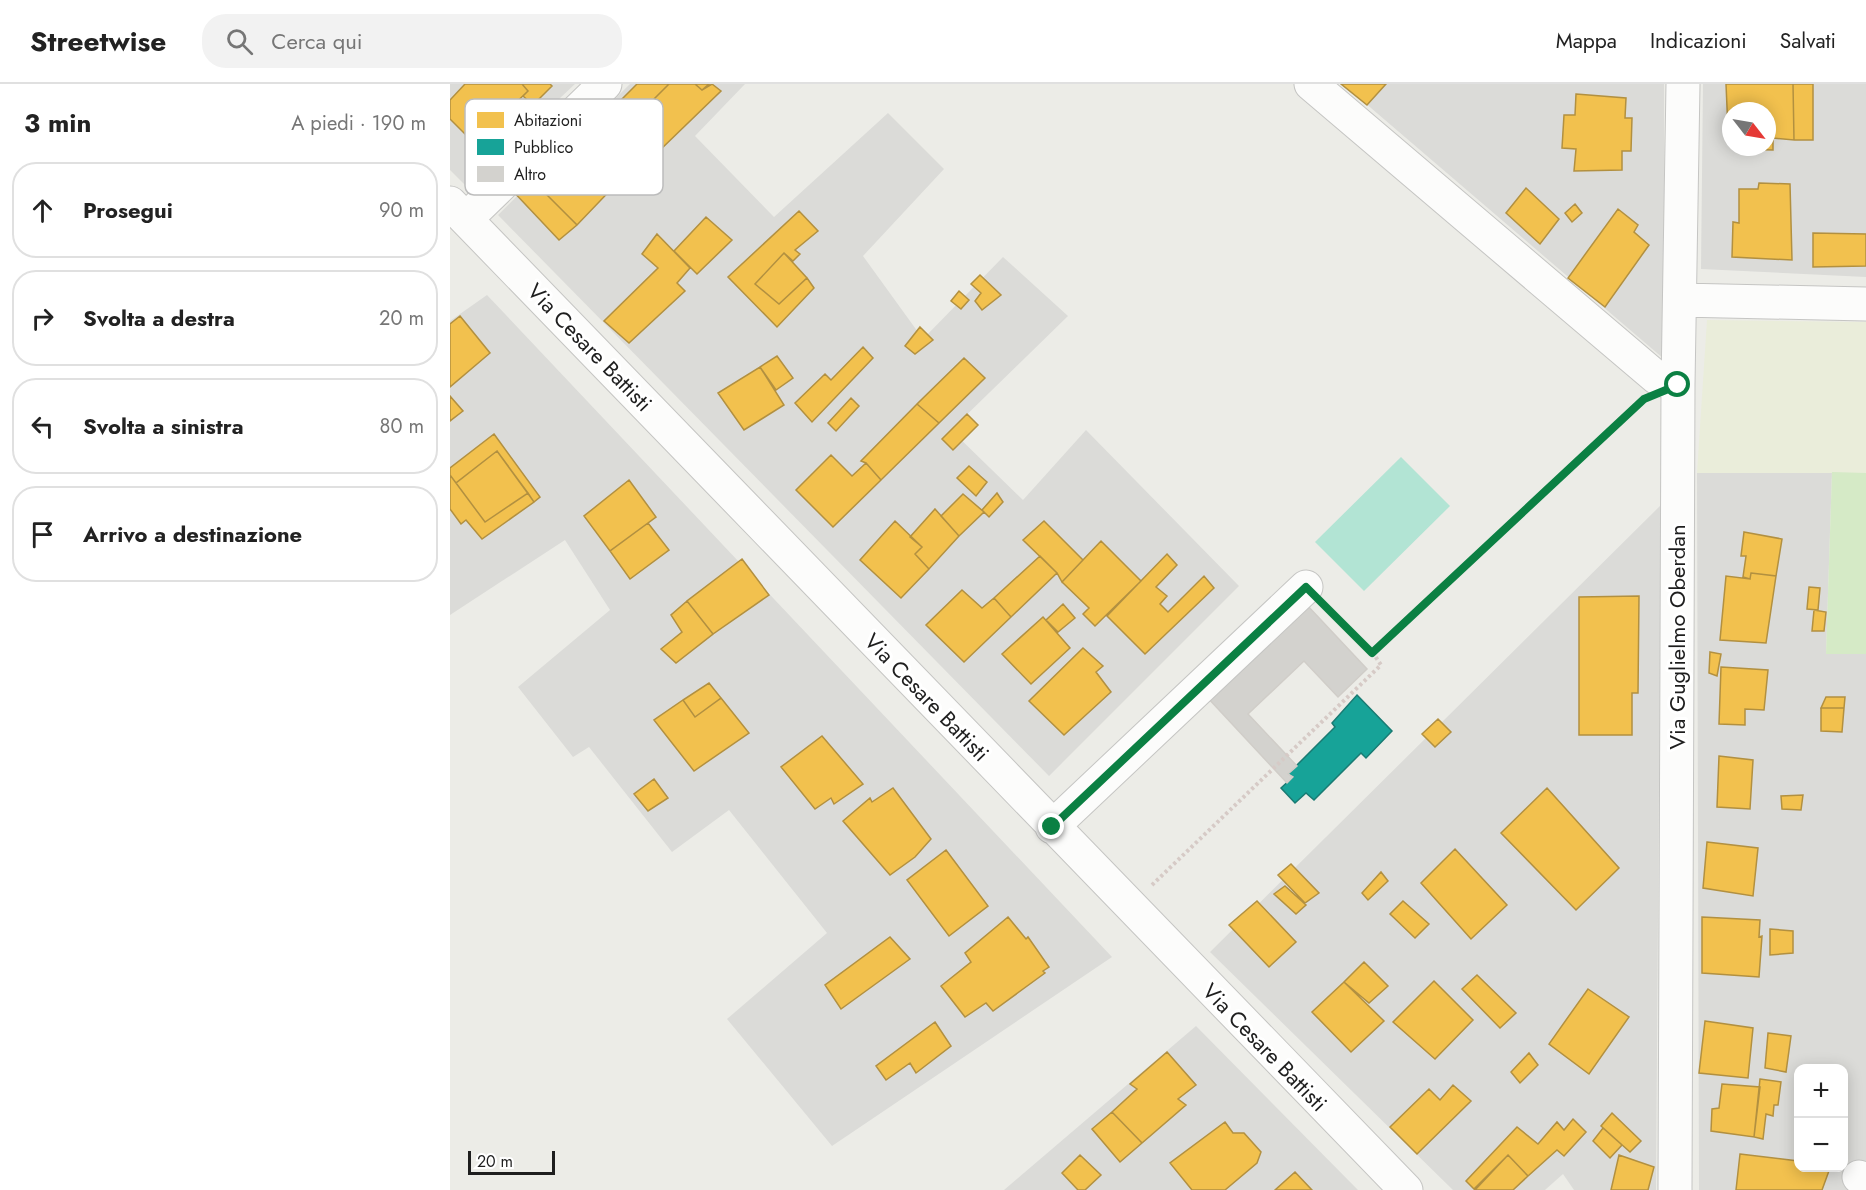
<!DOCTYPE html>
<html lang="it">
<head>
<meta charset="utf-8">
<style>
  :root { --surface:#fff; --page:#f2f2f2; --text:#222; --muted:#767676; --line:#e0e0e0 }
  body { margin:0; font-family:Jost,sans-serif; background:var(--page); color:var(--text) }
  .controls { position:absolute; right:18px; bottom:18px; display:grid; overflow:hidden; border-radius:12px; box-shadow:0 3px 15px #0003 }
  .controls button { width:54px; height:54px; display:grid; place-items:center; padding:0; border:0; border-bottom:2px solid var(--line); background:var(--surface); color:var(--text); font:30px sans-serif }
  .compass { position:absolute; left:1272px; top:18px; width:54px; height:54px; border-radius:50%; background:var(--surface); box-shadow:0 3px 15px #0003; rotate:121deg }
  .scale { position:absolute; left:18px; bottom:15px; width:87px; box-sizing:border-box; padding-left:6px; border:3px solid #1e1e1e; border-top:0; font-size:16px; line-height:21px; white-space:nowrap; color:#1e1e1e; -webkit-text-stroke:4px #fff; paint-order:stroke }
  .stop { position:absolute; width:18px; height:18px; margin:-14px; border:4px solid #0b8043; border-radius:50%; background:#fff }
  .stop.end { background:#0b8043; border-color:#fff; box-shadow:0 2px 6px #0008 }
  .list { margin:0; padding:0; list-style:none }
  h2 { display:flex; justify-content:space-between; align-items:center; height:78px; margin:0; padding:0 24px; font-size:26px }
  h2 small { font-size:20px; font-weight:400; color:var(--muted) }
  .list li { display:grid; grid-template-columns:39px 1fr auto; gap:18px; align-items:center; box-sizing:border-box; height:96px; margin:0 12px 12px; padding:0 12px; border:2px solid var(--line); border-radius:24px }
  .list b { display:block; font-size:22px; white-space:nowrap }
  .list em { font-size:20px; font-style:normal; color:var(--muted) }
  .icon { flex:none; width:33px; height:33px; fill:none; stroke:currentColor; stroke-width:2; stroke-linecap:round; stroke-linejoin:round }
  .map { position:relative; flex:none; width:1416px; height:1106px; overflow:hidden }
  header { display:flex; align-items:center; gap:36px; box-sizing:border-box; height:84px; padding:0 30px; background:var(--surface); border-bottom:2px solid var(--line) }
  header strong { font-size:28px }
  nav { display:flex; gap:33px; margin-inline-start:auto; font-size:21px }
  .search { width:420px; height:54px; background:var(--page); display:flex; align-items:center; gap:15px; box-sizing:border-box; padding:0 21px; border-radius:24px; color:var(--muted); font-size:22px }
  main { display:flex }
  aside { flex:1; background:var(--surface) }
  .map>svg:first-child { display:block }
  .residential { fill:#dbdbd8; fill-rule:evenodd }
  .farmland { fill:#eaedda }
  .grass { fill:#d5eac6 }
  .pitch { fill:#b2e4d4 }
  .homes { fill:#f2c14e; stroke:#b29040; stroke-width:1.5 }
  .public { fill:#17a398; stroke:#197b73; stroke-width:1.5 }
  .building { fill:#d3d2ce; stroke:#d0cdc8; stroke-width:1.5 }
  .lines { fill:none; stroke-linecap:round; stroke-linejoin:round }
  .minor-casing { stroke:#c5c5c3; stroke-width:35 }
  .path { stroke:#d6cac6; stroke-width:4; stroke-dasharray:3 3; stroke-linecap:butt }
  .minor { stroke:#fcfcfb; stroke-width:33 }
  .route { stroke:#0b8043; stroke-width:8 }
  .labels { text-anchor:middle; stroke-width:6; stroke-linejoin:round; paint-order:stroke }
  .street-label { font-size:22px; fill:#1e1e1e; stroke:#fff }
  .key { fill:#fff; stroke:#bcbcbc; stroke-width:1.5 }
  .key-label { font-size:16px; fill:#1e1e1e }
</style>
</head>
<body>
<header>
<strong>Streetwise</strong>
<div class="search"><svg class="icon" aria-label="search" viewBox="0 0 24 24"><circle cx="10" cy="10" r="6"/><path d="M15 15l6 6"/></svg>Cerca qui</div>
<nav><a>Mappa</a><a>Indicazioni</a><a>Salvati</a></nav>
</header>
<main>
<aside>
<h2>3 min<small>A piedi · 190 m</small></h2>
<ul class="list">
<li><svg class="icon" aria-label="ahead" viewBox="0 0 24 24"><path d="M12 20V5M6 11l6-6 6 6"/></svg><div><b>Prosegui</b></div><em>90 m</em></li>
<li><svg class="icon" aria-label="right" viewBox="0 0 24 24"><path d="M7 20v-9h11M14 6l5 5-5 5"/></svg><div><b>Svolta a destra</b></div><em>20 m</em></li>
<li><svg class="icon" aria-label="left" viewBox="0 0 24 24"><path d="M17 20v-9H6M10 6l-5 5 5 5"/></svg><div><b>Svolta a sinistra</b></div><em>80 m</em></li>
<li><svg class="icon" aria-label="arrive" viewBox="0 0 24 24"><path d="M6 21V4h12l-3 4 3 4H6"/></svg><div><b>Arrivo a destinazione</b></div></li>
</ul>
</aside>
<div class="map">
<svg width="1416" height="1106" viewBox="0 0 1416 1106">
  <rect width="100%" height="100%" fill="#ecece7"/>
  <path class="residential" d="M0 0H125L16 102 0 86Z
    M180 0H295L245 52 324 133 438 29 494 85 413 172 473 255 553 173 618 232 501 346 573 416 636 346 789 502 599 692 48 131Z
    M893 0H1214V275Z
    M1253 0H1416V193L1251 185ZM1281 27H1317V63H1281Z
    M37 211 662 873 382 1062 277 935 377 849 279 726 222 768 139 663 123 673 68 603 160 526 115 456 0 531V237Z
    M1382 388 1376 570H1416V1084L1403 1077 1396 1096 1412 1106H1249L1247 389ZM1348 984H1394V1084H1348Z
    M1211 421 1206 1106H1124L1113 1090 1095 1106H1003L760 868Z
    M746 942 908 1106H554Z"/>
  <path class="farmland" d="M1257 236 1416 238V389H1247Z"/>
  <path class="grass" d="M1382 388 1416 389V570H1376Z"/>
  <path class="pitch" d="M951 373 1000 422 914 507 865 458Z"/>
  <path class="homes" d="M15 0H72L78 7 24 59 0 35V16Z
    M72 0H100L102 2 83 21 73 12 78 7Z
    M187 0H219L148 71 132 55Z
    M219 0H245L252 6 262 0 271 7 177 98 148 71Z
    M245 0H259L252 6Z
    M891 0H936L917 21Z
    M1276 0H1343L1344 56 1323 54V66L1285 65V63H1317V27H1281V46H1278Z
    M1343 0H1363V56H1344Z
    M1126 10 1176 14 1175 34H1182L1181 67H1172V86L1124 87 1126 65 1112 64 1114 31H1125Z
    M120 42 172 94 127 141 75 89Z
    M75 89 127 141 109 156 59 103Z
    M1309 99 1340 100 1342 176 1282 173 1283 138 1289 139V105H1308Z
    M1076 104 1109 135 1090 160 1056 129Z
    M1125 120 1132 129 1122 138 1115 129Z
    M1168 125 1188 141 1184 148 1199 161 1155 223 1118 194Z
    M349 127 368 147 345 166 350 170 343 177 334 169 305 200 329 220 357 194 364 204 327 243 278 193Z
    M256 133 282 156 247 190 224 167Z
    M1363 149 1416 150V182L1363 183Z
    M207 150 240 184 227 199 235 207 179 259 154 237 208 184 192 170Z
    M334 169 357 194 329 220 305 200Z
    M530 191 551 211 532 226 525 217 531 209 521 200Z
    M509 207 519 216 511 225 501 217Z
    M10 232 40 269 0 303V240Z
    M470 243 483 256 465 270 455 262Z
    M413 263 423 274 362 338 345 319 375 290 381 296Z
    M327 272 343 294 326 306 310 283Z
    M514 274 535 294 489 339 467 320Z
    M310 283 334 321 294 346 268 309Z
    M0 312 13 327 0 337Z
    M401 314 409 322 386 347 378 339Z
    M467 320 489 339 431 396 416 379 411 377Z
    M517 330 528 341 503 366 492 355Z
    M44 350 90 413 84 418 47 367 6 399 0 391V384Z
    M47 367 78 409 35 438 6 399Z
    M381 371 402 392 416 379 431 396 383 443 346 406Z
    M519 382 537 398 526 412 507 394Z
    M0 391 35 438 78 409 84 418 32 455 16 436 11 440 0 425Z
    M179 396 206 433 160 467 134 432Z
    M547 409 553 418 539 433 532 426Z
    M513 410 534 428 509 452 491 432Z
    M485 425 509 452 479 485 465 470 472 463 460 453Z
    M445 437 472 463 465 470 479 485 451 514 410 476Z
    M594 437 633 476 612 498 607 489 573 456Z
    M198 439 219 466 180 495 160 467Z
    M1294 448 1332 455 1326 492 1301 489 1300 495 1293 493 1296 472H1291Z
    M651 457 691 497 645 542 633 530 639 524 612 498Z
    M717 470 727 481 706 503 717 512 710 520 718 528 754 492 764 504 695 570 657 532Z
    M590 472 607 489 561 533 544 514Z
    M292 475 319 511 263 550 237 517Z
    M1301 489 1326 492 1316 559 1270 556 1276 492 1300 495Z
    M1359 503 1370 504 1368 526 1357 525Z
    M512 506 532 524 544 514 561 533 514 578 476 541Z
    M1189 512 1188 609H1182V651H1129V513Z
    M237 517 263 550 226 579 211 565 232 548 221 531Z
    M613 520 625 534 608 548 596 536Z
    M1364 526 1376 528 1374 547H1362Z
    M593 533 620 564 581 600 552 570Z
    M633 564 653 582 646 588 661 608 614 651 579 617Z
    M1260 568 1271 570 1267 592 1259 589Z
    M1271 583 1318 586 1314 626 1295 625V641L1269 640Z
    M259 599 271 614 245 633 233 616Z
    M1376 613H1395L1394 624H1371Z
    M271 614 299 649 244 687 204 636 233 616 245 633Z
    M1371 624H1394L1392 648 1371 647Z
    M988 635 1001 648 985 663 972 650Z
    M372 652 413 700 384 720 381 714 365 725 331 683Z
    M1269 672 1303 676 1300 725 1267 723Z
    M204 695 218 714 198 727 184 710Z
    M443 704 481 755 465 773 440 791 393 737 420 714 422 718Z
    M1097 704 1169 784 1126 826 1051 749Z
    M1353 711 1351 726 1332 725 1331 712Z
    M1257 758 1308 764 1303 812 1253 804Z
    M1005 765 1057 821 1021 855 971 799Z
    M496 766 538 822 499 852 457 796Z
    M841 780 869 809 855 819 828 791Z
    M931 788 938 797 918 816 912 809Z
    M835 802 856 821 846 830 824 810Z
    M807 817 846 858 819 883 779 841Z
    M953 817 979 840 965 854 940 830Z
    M558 833 576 855 578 853 599 883 593 887 595 889 543 927 536 919 515 933 491 902 521 878 515 869Z
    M1252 833 1310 836 1309 853 1312 852 1309 893 1252 889Z
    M1320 845 1343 847V869L1320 871Z
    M440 853 460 875 391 925 375 901Z
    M914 878 938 902 919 919 894 898Z
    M1027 891 1066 929 1050 944 1012 905Z
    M984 897 1023 936 985 975 943 938Z
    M894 898 934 937 901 968 862 928Z
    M1138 905 1179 933 1139 990 1099 960Z
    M1255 937 1303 944 1298 994 1249 989Z
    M485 938 501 962 466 989 460 979 436 996 426 982Z
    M1318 949 1341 952 1336 988 1315 984Z
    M717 968 746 1001 728 1015 736 1021 692 1059 662 1028 687 1005 680 1000Z
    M1079 969 1088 981 1070 999 1061 988Z
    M1310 995 1331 998 1328 1021H1324L1323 1032 1316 1030 1313 1055 1304 1053Z
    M1272 1000 1310 1003 1304 1053 1261 1047 1262 1025 1269 1024Z
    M1003 1001 1021 1017 967 1070 940 1043 979 1005 990 1016Z
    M662 1028 692 1059 670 1078 642 1045Z
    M1162 1029 1191 1057 1180 1068 1151 1042Z
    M1123 1035 1136 1048 1114 1072 1107 1066 1078 1092 1058 1071 1024 1105 1016 1097 1067 1043 1088 1060 1107 1038 1114 1046Z
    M775 1038 783 1049H794L811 1068 807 1079 775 1106H742L720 1079Z
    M1153 1044 1172 1061 1160 1074 1143 1057Z
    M1290 1070 1348 1077V1084H1380L1372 1106H1286Z
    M630 1071 651 1091 635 1106H628L612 1089Z
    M1058 1071 1078 1092 1063 1106H1025Z
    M1169 1071 1204 1083 1198 1106H1161Z
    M845 1088 862 1106H825Z"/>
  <path class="public" d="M907 611 942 647 916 674 911 669 864 716 856 709 845 719 831 704 843 693 838 690 885 643 882 639Z"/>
  <path class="building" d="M856 520 917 585 888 613 854 577 798 630 847 682 838 690 843 693 837 699 757 613Z"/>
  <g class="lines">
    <g class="minor-casing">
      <path id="minor" d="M861 0 1207 294 1228 301
        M0 119 956 1106
        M16 135 155 0
        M1230 216 1416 220
        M602 743 856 503
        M1409 1093 1416 1098
        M1225 1106 1228 301 1233 0"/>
    </g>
    <path class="path" d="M877 524 923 569 1190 319
      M702 801 931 581 923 569"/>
    <use href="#minor" class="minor"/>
  </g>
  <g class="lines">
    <path class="route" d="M602 743 856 503 922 569 1194 315 1228 301"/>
  </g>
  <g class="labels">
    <g class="street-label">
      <text transform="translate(140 263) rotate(46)" y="8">Via Cesare Battisti</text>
      <text transform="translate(1227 553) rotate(-90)" y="8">Via Guglielmo Oberdan</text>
      <text transform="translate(477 613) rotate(46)" y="8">Via Cesare Battisti</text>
      <text transform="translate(815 963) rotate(46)" y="8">Via Cesare Battisti</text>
    </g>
  </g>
  <rect x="15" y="15" width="198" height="96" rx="9" class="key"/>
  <rect x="27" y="28" width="27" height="16" fill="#f2c14e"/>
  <rect x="27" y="55" width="27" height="16" fill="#17a398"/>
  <rect x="27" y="82" width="27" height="16" fill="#d3d2ce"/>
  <g class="key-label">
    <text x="64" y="42">Abitazioni</text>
    <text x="64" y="69">Pubblico</text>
    <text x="64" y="96">Altro</text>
  </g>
</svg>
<div class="controls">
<button>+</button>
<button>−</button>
</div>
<svg class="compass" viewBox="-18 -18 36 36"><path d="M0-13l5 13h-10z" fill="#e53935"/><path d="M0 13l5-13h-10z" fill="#767676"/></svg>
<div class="scale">20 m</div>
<div class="stop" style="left:1228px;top:301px"></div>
<div class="stop end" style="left:602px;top:743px"></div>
</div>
</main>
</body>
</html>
